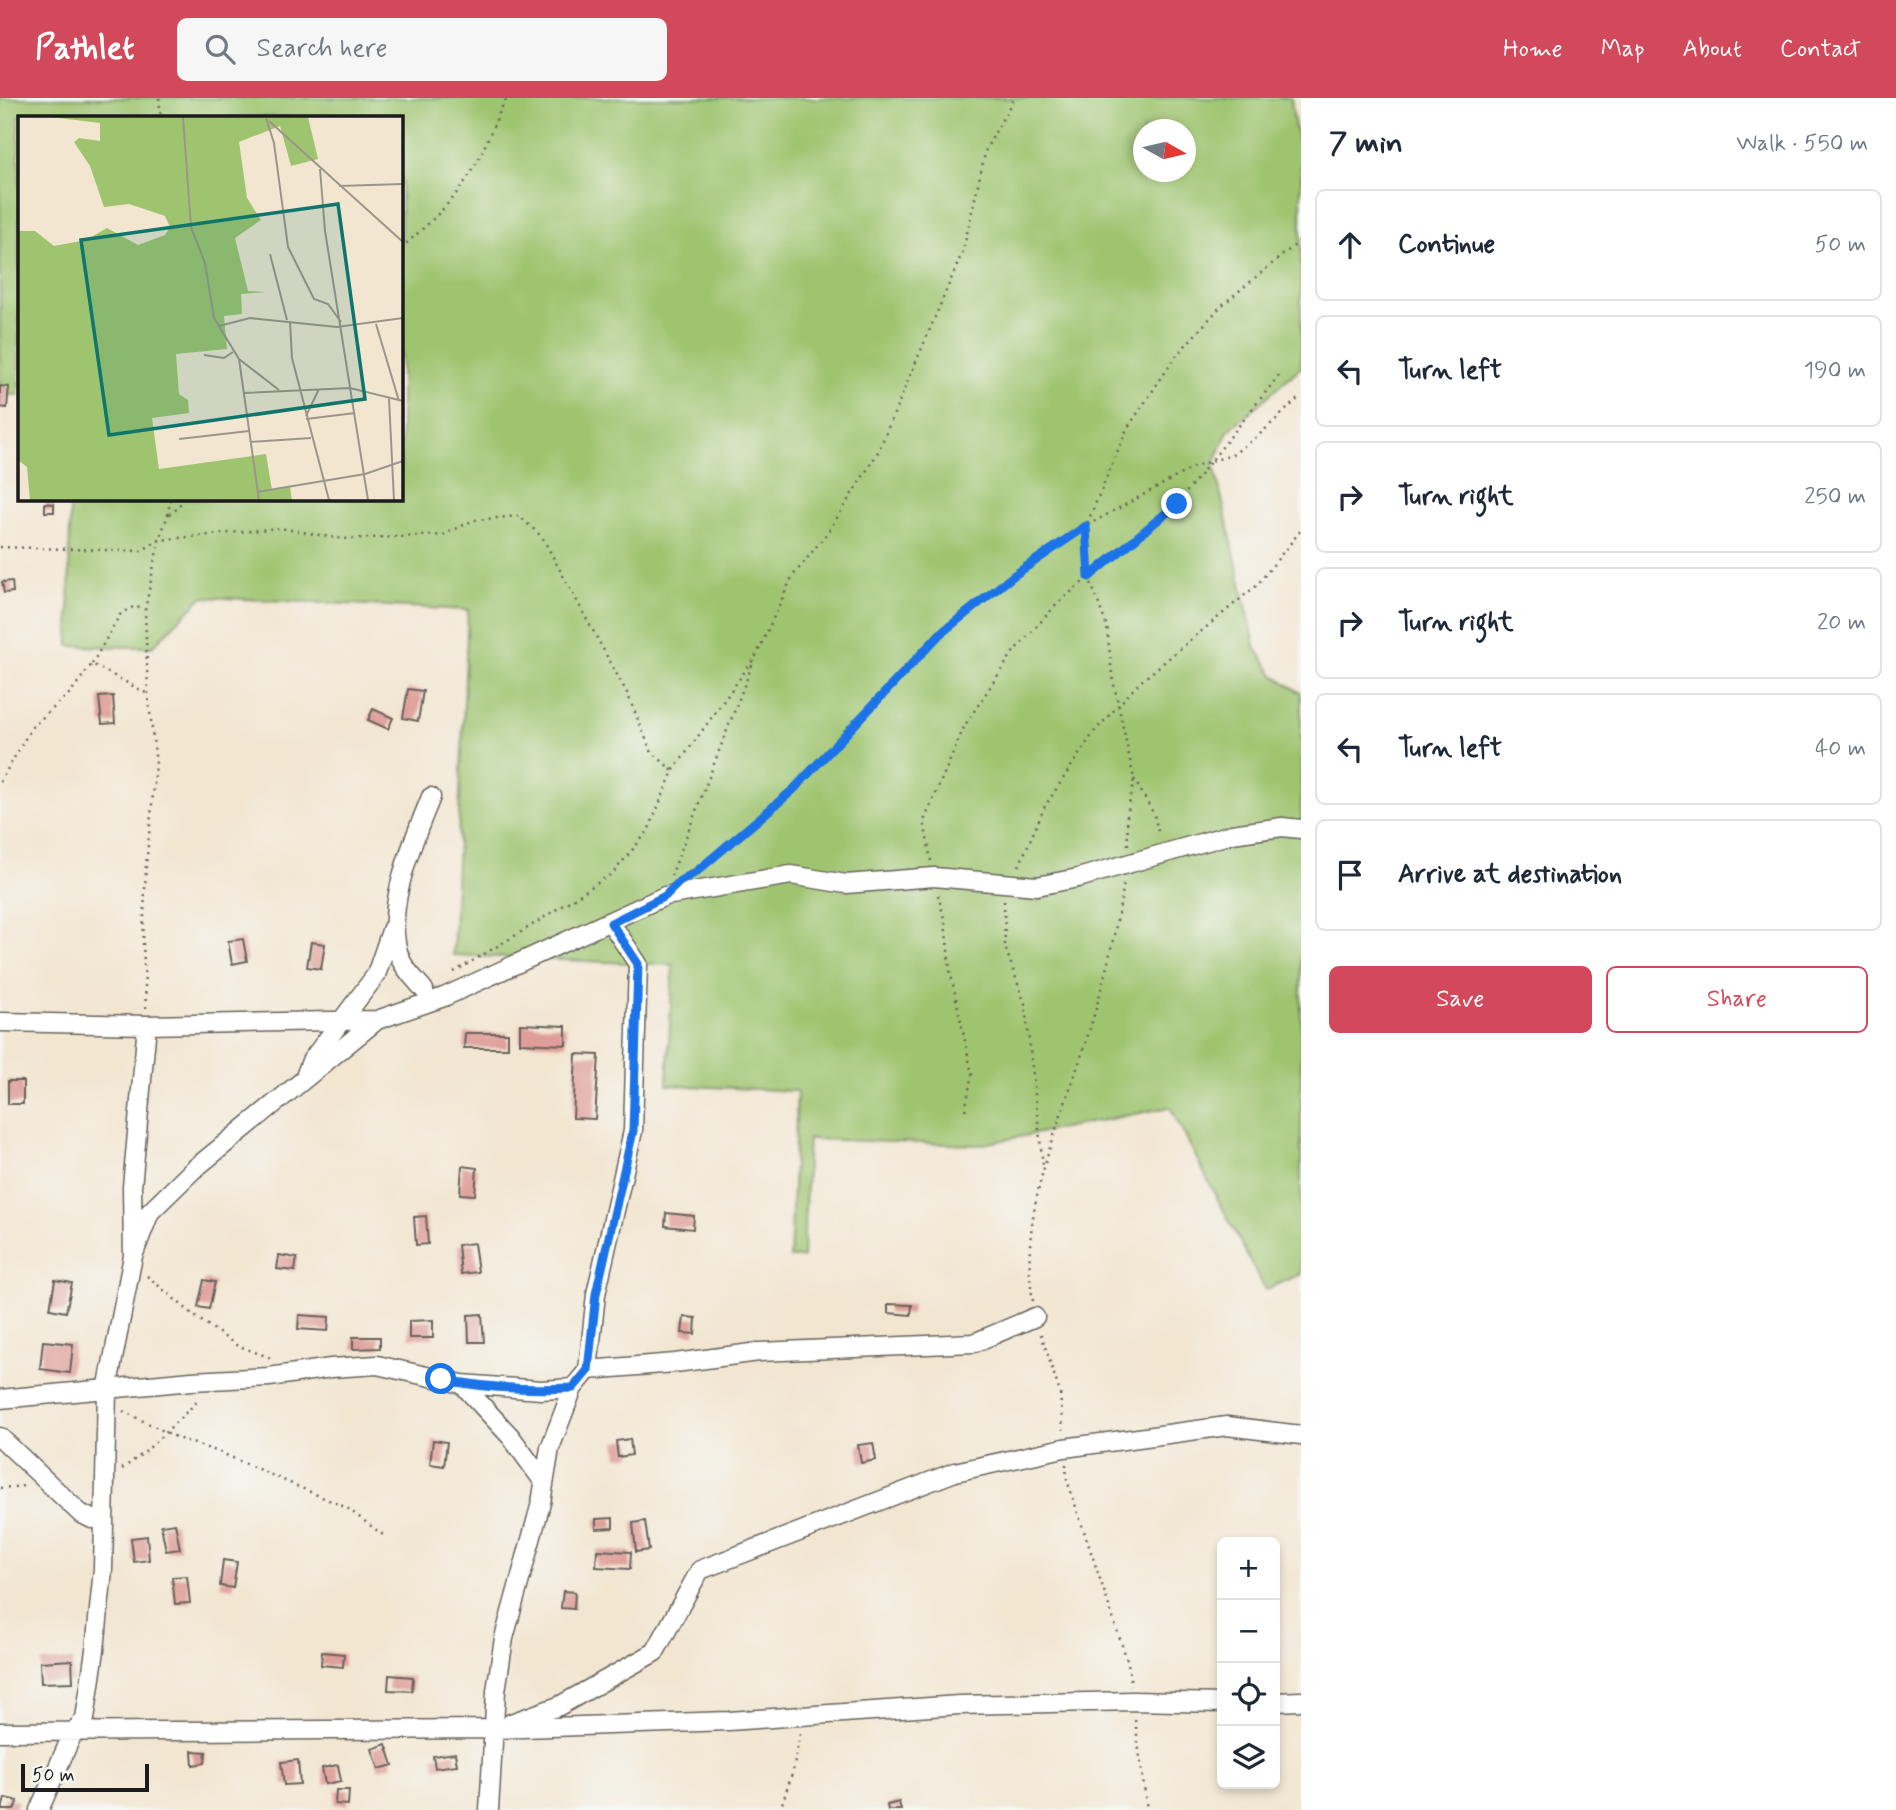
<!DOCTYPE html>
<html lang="en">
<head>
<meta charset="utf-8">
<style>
  :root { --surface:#fff; --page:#f6f6f7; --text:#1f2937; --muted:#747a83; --line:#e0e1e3; --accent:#d1495b }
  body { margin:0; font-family:Mynerve,sans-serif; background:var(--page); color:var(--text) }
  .controls { position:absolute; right:21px; bottom:21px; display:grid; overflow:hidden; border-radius:10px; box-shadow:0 4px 10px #0003 }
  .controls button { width:63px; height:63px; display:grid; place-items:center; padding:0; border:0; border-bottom:2px solid var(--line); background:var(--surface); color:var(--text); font:35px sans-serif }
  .compass { position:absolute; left:1133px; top:21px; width:63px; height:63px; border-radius:50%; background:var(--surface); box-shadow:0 4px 10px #0003; rotate:98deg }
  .scale { position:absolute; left:21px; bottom:18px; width:128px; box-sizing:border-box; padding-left:7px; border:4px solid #1c1c1c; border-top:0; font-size:19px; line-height:24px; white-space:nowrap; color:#1c1c1c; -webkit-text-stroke:5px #f6f6f2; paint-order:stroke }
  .stop { position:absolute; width:21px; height:21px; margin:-16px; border:5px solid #1a73e8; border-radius:50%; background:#fff }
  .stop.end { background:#1a73e8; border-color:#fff; box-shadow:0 2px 7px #0008 }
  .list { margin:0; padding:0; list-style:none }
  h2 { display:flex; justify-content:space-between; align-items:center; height:91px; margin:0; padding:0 28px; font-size:30px }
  h2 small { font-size:23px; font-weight:400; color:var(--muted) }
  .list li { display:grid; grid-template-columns:46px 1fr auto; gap:21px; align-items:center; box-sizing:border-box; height:112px; margin:0 14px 14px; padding:0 14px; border:2px solid var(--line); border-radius:10px }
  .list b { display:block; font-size:26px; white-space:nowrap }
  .list em { font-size:23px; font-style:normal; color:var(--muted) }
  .actions { display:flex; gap:14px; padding:21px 28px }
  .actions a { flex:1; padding:16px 0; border:2px solid var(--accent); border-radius:10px; text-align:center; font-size:24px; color:var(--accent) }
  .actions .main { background:var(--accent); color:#fff }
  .icon { flex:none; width:38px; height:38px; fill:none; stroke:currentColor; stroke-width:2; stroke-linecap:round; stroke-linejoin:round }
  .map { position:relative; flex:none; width:1301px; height:1712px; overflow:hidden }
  header { display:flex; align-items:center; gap:42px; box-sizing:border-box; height:98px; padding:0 35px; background:var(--accent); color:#fff }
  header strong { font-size:33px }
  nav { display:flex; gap:38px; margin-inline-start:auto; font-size:24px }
  .search { width:490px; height:63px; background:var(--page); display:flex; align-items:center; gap:18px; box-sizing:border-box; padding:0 24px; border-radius:10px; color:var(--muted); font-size:26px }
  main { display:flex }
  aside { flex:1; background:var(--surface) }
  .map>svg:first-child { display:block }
  .green { fill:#9fc46f; stroke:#5e7046; stroke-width:2; fill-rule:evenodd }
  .building { fill:#df9e99 }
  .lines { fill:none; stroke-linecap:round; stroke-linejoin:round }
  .street-casing { stroke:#67635b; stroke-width:21 }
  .path { stroke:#67635b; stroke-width:2.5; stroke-dasharray:2 5; stroke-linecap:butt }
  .street { stroke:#fff; stroke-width:18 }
  .route { stroke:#1a73e8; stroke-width:9 }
  .inset-road { fill:none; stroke:#9c9589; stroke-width:2 }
  .view { fill:#0f766e; fill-opacity:0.15; stroke:#0f766e; stroke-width:3.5 }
  .inset-edge { fill:none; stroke:#1c1c1c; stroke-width:3.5 }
</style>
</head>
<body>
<header>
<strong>Pathlet</strong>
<div class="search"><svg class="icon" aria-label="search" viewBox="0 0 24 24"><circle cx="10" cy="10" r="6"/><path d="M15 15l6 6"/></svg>Search here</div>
<nav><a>Home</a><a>Map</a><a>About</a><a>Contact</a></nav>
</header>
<main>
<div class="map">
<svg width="1301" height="1712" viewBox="0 0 1301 1712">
  <rect width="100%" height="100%" fill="#f6f6f2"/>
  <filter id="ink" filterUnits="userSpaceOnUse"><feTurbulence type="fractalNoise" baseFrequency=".0143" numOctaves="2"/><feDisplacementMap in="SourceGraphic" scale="14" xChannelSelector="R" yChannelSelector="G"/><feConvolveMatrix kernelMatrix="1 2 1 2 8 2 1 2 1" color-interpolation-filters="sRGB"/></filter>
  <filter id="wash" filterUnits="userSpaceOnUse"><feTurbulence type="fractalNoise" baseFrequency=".00686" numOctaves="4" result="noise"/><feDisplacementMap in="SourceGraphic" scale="28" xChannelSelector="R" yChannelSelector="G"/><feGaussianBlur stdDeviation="1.57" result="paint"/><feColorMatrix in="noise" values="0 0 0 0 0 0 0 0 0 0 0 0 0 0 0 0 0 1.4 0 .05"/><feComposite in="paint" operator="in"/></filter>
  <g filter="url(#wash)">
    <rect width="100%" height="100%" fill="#f2e6d1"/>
    <path class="green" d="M0 0H1291L1295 30 1301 55V269L1228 333 1214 366 1256 551 1275 578 1301 595V1176L1265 1192 1170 1009 978 1047 808 1041 803 1160H790L797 993 667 987 673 867 453 857 468 512 202 499 152 549 69 548 70 401H401V19H19V297H0ZM1143 32H1185V74H1143Z"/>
    <g id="blocks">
      <path class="building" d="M0 288 9 289 7 310 0 309Z
        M45 405 54 406V414H45Z
        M12 483 13 494 4 495 2 484Z
        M408 591 423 593 418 623 403 620Z
        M113 598 115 625 102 626 99 599Z
        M373 611 393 620 388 631 368 622Z
        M243 841 247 863 232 866 228 843Z
        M311 844 325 846 321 871 307 869Z
        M520 926 566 928V947L520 945Z
        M465 935H508V950H464Z
        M576 956 599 957 595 1021 573 1020Z
        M8 983H23V1006H8Z
        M462 1068 477 1070 475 1097 460 1096Z
        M666 1115 694 1118 693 1131 665 1128Z
        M426 1118 428 1146 416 1147 414 1119Z
        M474 1145 478 1174 461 1176 458 1147Z
        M279 1157 297 1160 295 1173 277 1171Z
        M55 1182 72 1185 66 1214 50 1211Z
        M204 1182 215 1184 209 1211 198 1209Z
        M888 1206 912 1207 911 1217 888 1215Z
        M482 1216 484 1244H469L468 1217Z
        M299 1217 329 1219 328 1233 298 1231Z
        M684 1219 696 1220 695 1236 682 1235Z
        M433 1222V1240H409V1223Z
        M353 1239H380V1250L353 1251Z
        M43 1243 73 1246 70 1275 40 1271Z
        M630 1341 632 1357 618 1359 616 1343Z
        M433 1342 447 1344 444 1368 430 1366Z
        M873 1345 876 1362 861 1365 858 1347Z
        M613 1420V1430L596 1431V1421Z
        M645 1423 649 1452 636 1454 633 1425Z
        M175 1425 180 1451 166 1453 161 1427Z
        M147 1438 149 1462 134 1464 131 1440Z
        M597 1452 631 1454 630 1471 596 1469Z
        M223 1462 237 1464 233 1490 220 1488Z
        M187 1478 190 1505 175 1506 172 1479Z
        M563 1493 575 1494 574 1511 561 1510Z
        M322 1554 344 1556 343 1569 321 1567Z
        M72 1562 73 1584 41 1585 40 1564Z
        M389 1577 413 1579 412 1593 388 1592Z
        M386 1646 393 1667 379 1671 372 1651Z
        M192 1653 206 1654 205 1665 193 1667Z
        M455 1655 457 1667 435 1670 433 1658Z
        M298 1662 300 1686 284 1687 281 1664Z
        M338 1667 341 1683 325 1686 322 1670Z
        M336 1692H349L348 1707 335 1706Z
        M5 1700 18 1703 14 1712H2Z
        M899 1704 901 1712H888L887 1707Z"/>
    </g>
  </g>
  <g filter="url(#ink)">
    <use href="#blocks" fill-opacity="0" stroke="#67635b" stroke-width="2"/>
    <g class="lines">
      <g class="street-casing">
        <path id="street" d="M424 892C417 883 405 872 401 862 381 816 413 743 431 699
          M0 924 147 927 377 922
          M306 976 311 963 376 877 392 830
          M133 1158 150 1114 193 1072 377 922 444 899 665 798 791 777 846 786 934 779 1037 788 1078 780 1232 736 1282 729 1301 731
          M588 1272 675 1265 759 1254 974 1245 1035 1219
          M462 1286 511 1339 543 1383
          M0 1301 192 1283 269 1279 331 1270 377 1267 462 1286 541 1292 573 1290
          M0 1339 80 1415 92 1421H104
          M1275 1604 1301 1603
          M511 1625 559 1608 655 1554 700 1472 955 1374 1064 1350 1227 1328 1301 1337
          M0 1634 495 1631 729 1623 959 1607 1133 1603 1222 1605
          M39 1712 73 1635 85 1621 95 1552 103 1471 107 1292 133 1158 132 1089 147 927
          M489 1712 496 1593 504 1540 541 1405 550 1350 573 1290 588 1272 596 1196 633 1033 638 866 611 825"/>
      </g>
      <path class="path" d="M159 0 161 19
        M401 150C427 127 453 105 471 74 486 51 493 24 507 0
        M169 416 177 411 183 401
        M0 449 141 453 159 442 280 430 342 441 443 437 474 422 519 418 542 439 627 595 651 653 673 673
        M92 566 121 515 135 508 144 512
        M1134 681 1154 716 1159 738
        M0 684 32 629 70 595 92 566 146 595
        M1128 747 1127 718 1134 681 1112 577 1107 529 1089 479 1086 428 1127 331 1176 258 1221 208 1301 142
        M931 763 924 723 965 627 1014 553 1059 504 1177 406 1280 276
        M1019 768 1045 708 1094 634 1139 585 1257 487 1301 432
        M696 774 793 692 940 536 1013 478 1086 428 1198 367 1232 357 1258 338 1301 298
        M671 778 754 562
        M938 797 945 824 950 872 972 976 965 1013
        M1004 803 1005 849 1025 906 1043 1068
        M454 874 526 831 613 775 648 733 673 673 756 558 792 479 828 434 877 356 963 153 986 51 1014 0
        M146 910 143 844 146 767 156 666 148 596 145 512 159 442 168 417 170 401
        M147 1178 196 1219 236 1247 271 1260
        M1033 1203C1017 1111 1061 1025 1087 940 1103 890 1115 837 1124 785
        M1041 1236 1060 1295 1063 1332
        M123 1313 180 1341 219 1354 347 1410 383 1437
        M1066 1366 1067 1382 1128 1565 1131 1587
        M122 1371 145 1354 200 1301
        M0 1390 25 1388
        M1135 1622 1147 1712
        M780 1712 793 1673 800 1636"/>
      <use href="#street" class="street"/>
    </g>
  </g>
  <g class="lines" filter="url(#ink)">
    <path class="route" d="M441 1281C483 1290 530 1292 573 1290L588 1272 596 1196 633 1033 638 866 611 825 665 798 680 783 696 774 793 692 940 536 1013 478 1086 428 1089 479 1177 406"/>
  </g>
  <g transform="translate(18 18)">
    <rect width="385" height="385" fill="#f2e6d1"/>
    <path d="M32 1H290L300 43 273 50 262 10 221 26 229 82 243 104 217 122 230 175 248 176 223 178 224 198 206 200 209 233 158 238 161 278 170 284 171 297 134 302 141 353 248 338 254 374 272 371 274 384H12L9 351 0 344V115H17L36 130 68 124 89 112 120 129 147 119 152 111 147 100 111 88 86 91 72 50 56 26 61 22 82 25V7Z" fill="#9fc46f"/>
    <path class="inset-road" d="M165 1 173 111 187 147 196 202 221 243 261 274M248 2 256 27 270 131 296 183 310 188 323 206M251 5 385 126M302 53 307 115 350 384M321 70 385 68M252 138 269 204M272 206 274 242 311 384M358 208 381 285M201 210 232 202 319 211 385 202M186 239 206 242 215 236M221 243 241 384M226 277 332 272 385 285M371 283 376 384M288 300 301 273M288 303 337 297M161 323 231 315M232 326 293 322M239 376 347 358 385 345"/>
    <path class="view" d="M320 88 347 283 91 319 63 124Z"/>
    <rect width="385" height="385" class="inset-edge"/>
  </g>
</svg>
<div class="controls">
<button>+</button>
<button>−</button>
<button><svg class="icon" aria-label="locate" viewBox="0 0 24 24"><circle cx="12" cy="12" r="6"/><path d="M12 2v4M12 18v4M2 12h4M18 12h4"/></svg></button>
<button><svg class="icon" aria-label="layers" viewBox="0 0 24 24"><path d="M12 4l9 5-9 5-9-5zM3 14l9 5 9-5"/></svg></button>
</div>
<svg class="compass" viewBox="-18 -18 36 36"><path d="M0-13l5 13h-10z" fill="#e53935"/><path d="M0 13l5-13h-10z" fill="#747a83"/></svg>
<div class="scale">50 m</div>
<div class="stop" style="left:441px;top:1281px"></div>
<div class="stop end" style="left:1177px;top:406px"></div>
</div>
<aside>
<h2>7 min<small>Walk · 550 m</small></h2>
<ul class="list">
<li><svg class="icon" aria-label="ahead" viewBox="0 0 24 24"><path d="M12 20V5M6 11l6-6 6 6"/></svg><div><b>Continue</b></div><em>50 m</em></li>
<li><svg class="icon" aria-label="left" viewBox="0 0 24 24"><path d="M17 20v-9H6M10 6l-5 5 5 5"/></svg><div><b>Turn left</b></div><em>190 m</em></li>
<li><svg class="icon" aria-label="right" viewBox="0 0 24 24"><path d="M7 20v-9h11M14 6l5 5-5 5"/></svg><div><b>Turn right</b></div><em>250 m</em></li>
<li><svg class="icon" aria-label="right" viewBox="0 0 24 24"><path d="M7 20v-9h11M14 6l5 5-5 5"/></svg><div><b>Turn right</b></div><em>20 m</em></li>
<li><svg class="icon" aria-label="left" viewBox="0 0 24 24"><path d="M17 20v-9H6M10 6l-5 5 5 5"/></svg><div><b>Turn left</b></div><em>40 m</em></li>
<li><svg class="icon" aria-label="arrive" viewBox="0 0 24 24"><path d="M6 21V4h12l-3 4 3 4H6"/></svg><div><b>Arrive at destination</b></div></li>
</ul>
<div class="actions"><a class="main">Save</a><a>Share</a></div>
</aside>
</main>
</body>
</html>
